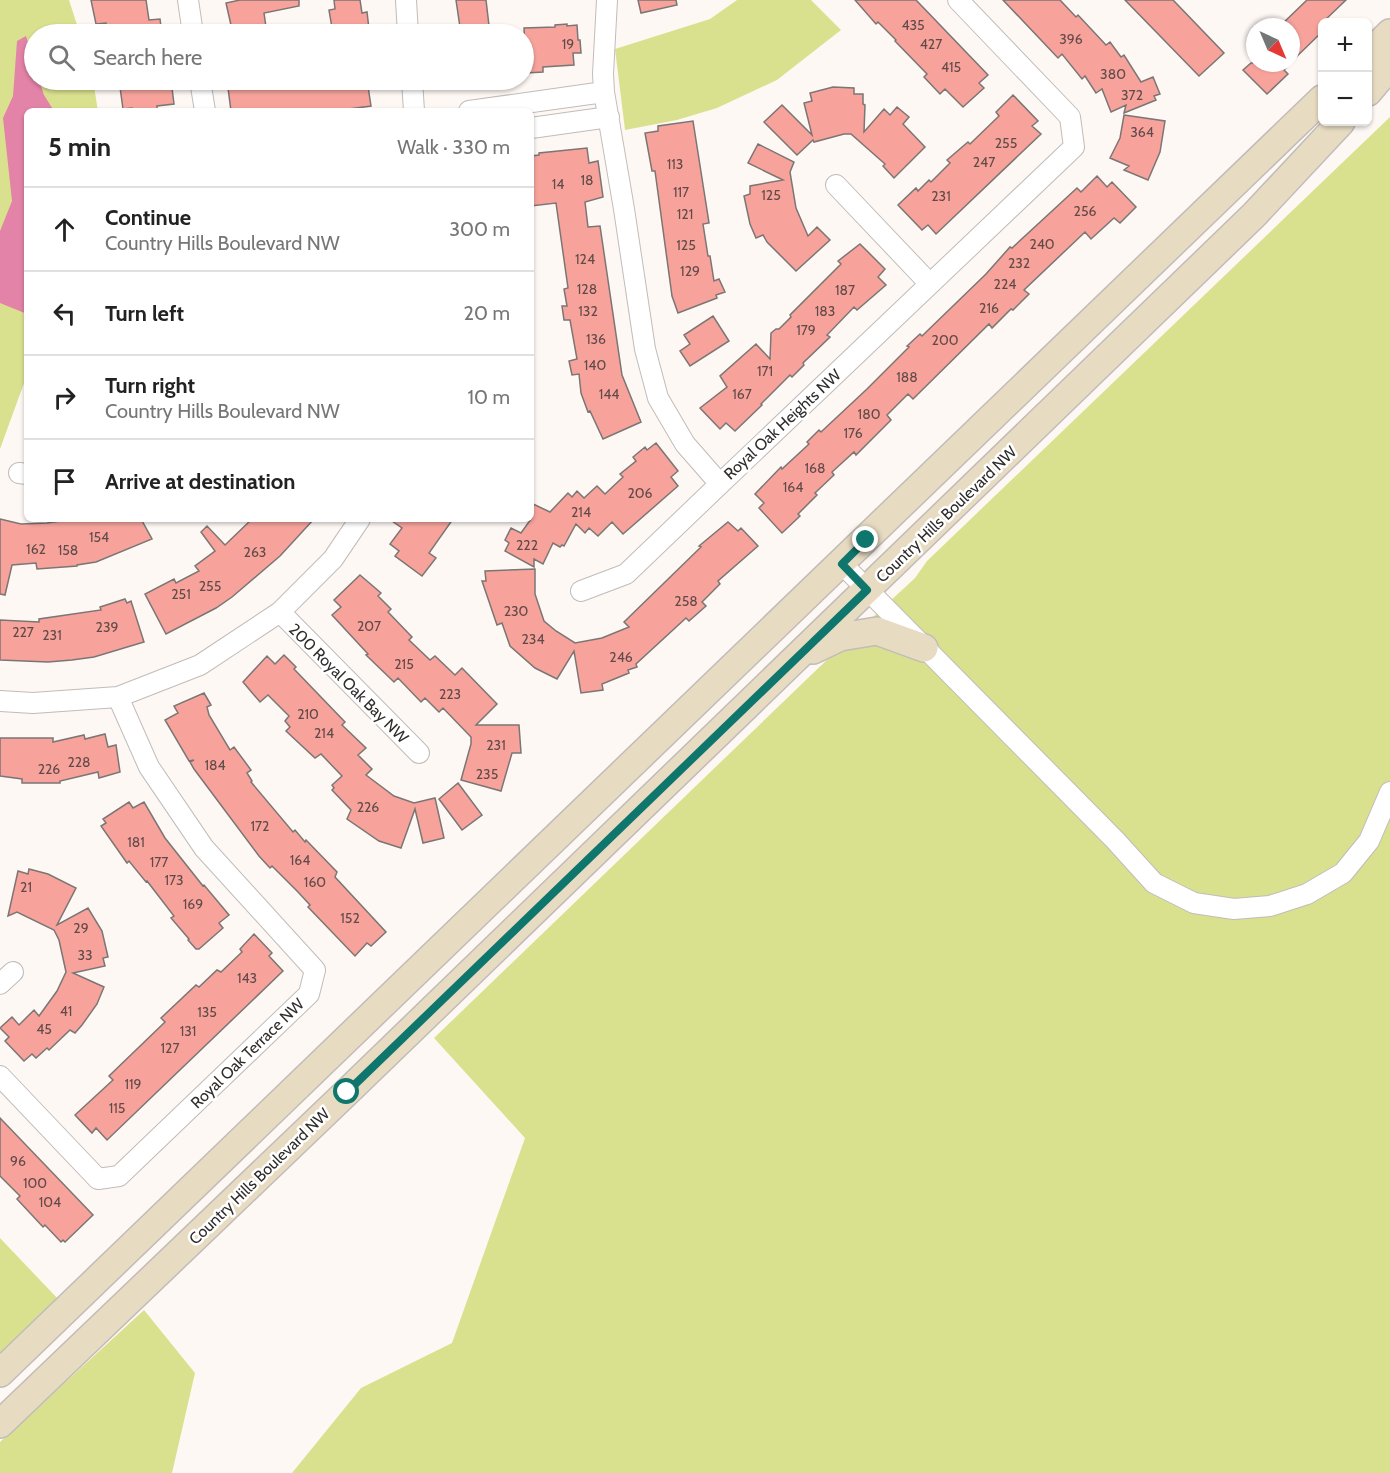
<!DOCTYPE html>
<html lang="en">
<head>
<meta charset="utf-8">
<style>
  :root { --surface:#fff; --page:#f2f2f2; --text:#222; --muted:#767676; --line:#e0e0e0 }
  body { margin:0; font-family:Cabin,sans-serif; background:var(--page); color:var(--text) }
  .controls { position:absolute; right:18px; top:18px; display:grid; overflow:hidden; border-radius:9px; box-shadow:0 2px 4px #0004 }
  .controls button { width:54px; height:54px; display:grid; place-items:center; padding:0; border:0; border-bottom:2px solid var(--line); background:var(--surface); color:var(--text); font:30px sans-serif }
  .compass { position:absolute; left:1246px; top:18px; width:54px; height:54px; border-radius:50%; background:var(--surface); box-shadow:0 2px 4px #0004; rotate:136deg }
  .stop { position:absolute; width:18px; height:18px; margin:-14px; border:4px solid #0f766e; border-radius:50%; background:#fff }
  .stop.end { background:#0f766e; border-color:#fff; box-shadow:0 2px 6px #0008 }
  .list { margin:0; padding:0; list-style:none }
  h2 { display:flex; justify-content:space-between; align-items:center; height:78px; margin:0; padding:0 24px; font-size:26px }
  h2 small { font-size:20px; font-weight:400; color:var(--muted) }
  .list li { display:grid; grid-template-columns:39px 1fr auto; gap:18px; align-items:center; box-sizing:border-box; height:84px; padding:0 24px; border-top:2px solid var(--line) }
  .list b { display:block; font-size:22px; white-space:nowrap }
  .list p { margin:0; font-size:20px; white-space:nowrap; color:var(--muted) }
  .list em { font-size:20px; font-style:normal; color:var(--muted) }
  .icon { flex:none; width:33px; height:33px; fill:none; stroke:currentColor; stroke-width:2; stroke-linecap:round; stroke-linejoin:round }
  .map { position:relative; flex:none; width:1390px; height:1473px; overflow:hidden }
  .search { position:absolute; background:var(--surface); box-shadow:0 2px 4px #0004; left:24px; top:24px; width:510px; height:66px; display:flex; align-items:center; gap:15px; box-sizing:border-box; padding:0 21px; border-radius:33px; color:var(--muted); font-size:22px }
  .panel { position:absolute; background:var(--surface); box-shadow:0 2px 4px #0004; left:24px; top:108px; width:510px; height:414px; border-radius:9px }
  .map>svg:first-child { display:block }
  .green { fill:#dae18e }
  .water { fill:#e383a8 }
  .building { fill:#f7a39c; stroke:#7b7574; stroke-width:1.5 }
  .lines { fill:none; stroke-linecap:round; stroke-linejoin:round }
  .street-casing { stroke:#c1bcb9; stroke-width:22 }
  .secondary-casing { stroke:#c1bcb9; stroke-width:30 }
  .street { stroke:#fff; stroke-width:20 }
  .secondary { stroke:#e7dbc1; stroke-width:27 }
  .route { stroke:#0f766e; stroke-width:8 }
  .labels { text-anchor:middle; stroke-width:5; stroke-linejoin:round; paint-order:stroke }
  .number-label { font-size:14px; fill:#614a48 }
  .street-label { font-size:16px; fill:#2f2d2c; stroke:#fff }
</style>
</head>
<body>
<div class="map">
<svg width="1390" height="1473" viewBox="0 0 1390 1473">
  <rect width="100%" height="100%" fill="#fef8f5"/>
  <path class="green" d="M0 0H69L80 34H34V80H93L98 111H27V375L0 449Z
    M737 0H811L841 30 777 80 717 108 677 120 625 130 615 49 710 19Z
    M1390 117V1473H292L361 1388 452 1343 525 1138 434 1038 833 654 915 578 927 561Z
    M0 1238 59 1300 0 1357Z
    M144 1310 195 1373 172 1473H0V1442Z"/>
  <path class="water" d="M26 36 34 64V80H39L44 95 54 111H27V314L0 303V231L12 201 3 118 13 96 17 41Z"/>
  <path class="building" d="M91 0H146L149 20 160 19 162 34H108L106 23 96 24Z
    M240 0H299V6L264 13 267 34H233L226 3Z
    M334 0H360L362 13 367 12 369 29 333 34 329 10 335 9Z
    M456 0H486L490 34H461Z
    M638 0H676L677 5 641 13Z
    M855 0H916L988 75 979 83 984 88 963 107 945 89 940 94 924 77 927 74 895 41 896 40 878 22 876 24Z
    M1003 0H1060L1076 17 1078 15 1106 45 1110 42 1121 57 1124 55 1141 82 1153 77 1160 94 1154 96 1156 100 1124 113 1126 105 1111 112 1102 89 1096 93 1085 76 1082 79 1062 54 1058 58Z
    M1125 0H1173L1224 53 1199 76Z
    M1307 0H1346L1323 22V31L1291 62V27H1279Z
    M567 24V26L577 25 578 40H580L581 53H573L574 65 543 67V72L526 73 524 28 555 27V25Z
    M1251 63H1291L1284 70 1288 74 1267 94 1243 70Z
    M119 80H171L174 104 157 106V111H133L132 108 123 109Z
    M227 80H367L371 106 334 111H231Z
    M833 87 854 88V94H863V104L865 105 864 132 884 109 890 115 897 107 909 117 903 124 925 147 894 178 883 166 885 164 851 134H844L814 142 813 140 797 155 764 122 782 105 812 135 804 103 812 101 810 93Z
    M1013 95 1038 121 1032 126 1041 134 936 234 928 225 922 230 898 205 916 188 918 191 929 180 931 182 950 163 947 160 968 142 970 144 999 116 996 112Z
    M1124 115 1165 121 1160 152 1148 180 1124 170 1129 166 1110 158 1120 138Z
    M693 121 709 223 703 224 708 256H710L714 281 719 279 725 292 716 295 717 298 678 313 672 296 655 171H652L645 133 658 131V126Z
    M758 144 794 162 790 172 796 208 808 236 817 227 830 240 796 271 767 242 763 235 756 238 750 224 744 196 750 194V186L783 180 748 163Z
    M587 148 589 163 598 161 603 197 585 202 588 227 600 226 622 375 641 422 603 439 590 411 588 412 581 393 579 374 572 375 569 361 577 359 570 320H564L562 306H567L564 289 568 288 556 203 531 206V156L539 155V153Z
    M1097 176 1107 187 1112 182 1136 207 1120 223 1114 218 1091 239 1085 232 1024 290 1029 294 1013 310 1011 309 992 328 989 324 913 399 908 394 887 415 891 420 856 455 854 452 832 472 834 475 815 493 817 495 798 514 800 516 782 533 759 508 764 503 755 494 781 467 782 469 809 444 807 442 819 430 821 432 867 389 909 347 907 346 920 334 922 336 986 274 1010 247 1012 248 1077 188 1081 192Z
    M860 244 885 269 878 277 886 285 857 310 854 307 827 335 830 337 803 363 804 365 792 377 790 375 761 404 762 405 735 431 726 423 720 429 700 408 727 387 720 376 756 344 770 359 771 333 776 329H779L791 317 790 315 841 264 838 261Z
    M713 316 729 341 690 366 680 351 690 344 684 335Z
    M656 443 678 471 671 477 678 486 623 534 612 522 598 536 589 528 585 533 576 524 564 546 562 545 560 547 553 543 543 564 534 559V567L505 551 509 543 505 540 511 528 521 533 531 519V503L550 512 568 493 572 497 577 491 584 498 597 486 605 494 623 477 620 474 636 461 633 457 645 447 647 450Z
    M0 519 21 524 47 523 74 519H141L152 539 96 562 77 565V566L37 569 36 563 12 565 5 595 0 594Z
    M252 519H314L280 556 232 597 216 608 166 634 145 594 174 579 176 583 199 571 195 566 215 551 201 532 207 526 225 545Z
    M389 519H453L429 553 436 558 422 576 395 556 399 551 390 544 402 528Z
    M728 522 738 531 741 528 758 546 718 581 720 584 702 602 706 606 689 621 686 618 636 664 637 667 628 670 629 673 602 684 603 690 581 693 574 651 557 679 535 668 510 646 502 623 497 625 482 581H486L485 571 535 569V594L544 621 556 631 575 643 602 638 629 627 624 622 701 547 699 546Z
    M360 575 381 593 378 596 391 609 388 612 412 637 409 640 430 660 435 656 455 675 462 668 497 704 476 725H519L521 753H512L501 791 461 780 471 744V737L443 708 439 712 425 698 421 702 398 678 394 682 366 655 368 654 332 615 341 607 334 600Z
    M125 599 127 603 131 601 144 642 94 657 72 660 48 662 0 660V620L39 622V619L101 610 100 607Z
    M284 655 296 667 294 669 345 722 342 725 366 748 358 755 372 769 366 775 394 796 414 803 435 798 444 838 423 843 415 809 401 848 379 841 347 819 351 810 332 790 334 788 332 785 342 776 321 754 315 758 286 731 290 727 285 721 289 716 268 695 260 702 243 682 267 656 275 664Z
    M204 693 211 705 207 707 209 715 230 750 234 747 251 770 247 773 252 781 251 782 293 832 295 830 305 842 306 840 337 872 335 877 386 932 371 946 367 943 355 956 308 907 310 905 298 892 272 866 270 868 259 856 194 769 190 762 194 760 189 761 165 720 178 713 174 706Z
    M105 734 108 747 116 745 120 772 99 778 98 772 60 781V783H22V779L0 776V738H53V742L84 735 85 739Z
    M458 783 482 815 462 830 439 799Z
    M129 802 133 808 144 802 165 838 203 886 204 885 229 915 219 923 223 928 199 949H196L188 940 189 939 171 918 174 916 147 881 146 882 129 861 127 863 101 826 106 823 103 819Z
    M29 869 48 874 76 888 57 925 88 908 102 931 108 957 103 958 105 966 73 973 104 987 97 1004 82 1025 75 1033 70 1030 49 1050 47 1048 36 1058 32 1054 24 1061 5 1041 9 1037 0 1028 12 1017 19 1025 34 1010 39 1016 57 991 66 972 59 940 54 930 17 912 8 916 18 871 28 874Z
    M254 934 272 953 269 956 283 971 107 1140 96 1128 92 1133 75 1115 113 1080 109 1076 165 1022 161 1018 196 985 199 987 217 970 221 972 242 952 240 949Z
    M0 1118 93 1215 65 1242 63 1240 61 1242 45 1225 43 1227 17 1199 20 1196 0 1176Z"/>
  <g class="lines">
    <g class="street-casing">
      <path id="street" d="M188 0 193 34
        M406 0 408 34
        M607 0 603 74 604 92 624 209 645 349 658 398 685 444 720 484 1074 147 1070 117 958 0
        M200 80 205 111
        M412 80 414 111
        M469 111 604 92
        M531 128 609 117
        M836 185 930 284
        M19 473 27 474
        M842 564 1115 840 1154 883 1194 903 1234 909 1270 906 1307 894 1343 873 1369 841 1390 792
        M581 591 626 574 720 484
        M280 612 419 753
        M0 701 33 703 118 697 200 665 280 612 333 559 360 519
        M0 984 13 972
        M0 1076 98 1179 119 1176 309 994 315 970 204 848 149 767 118 697"/>
    </g>
    <g class="secondary-casing">
      <path id="secondary" d="M1368 55 1390 33
        M1368 92 1390 66
        M813 650 840 637 877 631 924 648
        M0 1373 1322 99
        M0 1424 347 1092 1254 215 1341 122"/>
    </g>
    <use href="#street" class="street"/>
    <use href="#secondary" class="secondary"/>
  </g>
  <g class="lines">
    <path class="route" d="M347 1092 867 590 842 564 866 540"/>
  </g>
  <g class="labels">
    <g class="number-label">
      <text x="913" y="30">435</text>
      <text x="1071" y="44">396</text>
      <text x="568" y="49">19</text>
      <text x="931" y="49">427</text>
      <text x="951" y="72">415</text>
      <text x="1113" y="79">380</text>
      <text x="1132" y="100">372</text>
      <text x="1142" y="137">364</text>
      <text x="1006" y="148">255</text>
      <text x="984" y="167">247</text>
      <text x="675" y="169">113</text>
      <text x="587" y="185">18</text>
      <text x="558" y="189">14</text>
      <text x="681" y="197">117</text>
      <text x="771" y="200">125</text>
      <text x="941" y="201">231</text>
      <text x="1085" y="216">256</text>
      <text x="685" y="219">121</text>
      <text x="1042" y="249">240</text>
      <text x="686" y="250">125</text>
      <text x="585" y="264">124</text>
      <text x="1019" y="268">232</text>
      <text x="690" y="276">129</text>
      <text x="1005" y="289">224</text>
      <text x="587" y="294">128</text>
      <text x="845" y="295">187</text>
      <text x="989" y="313">216</text>
      <text x="588" y="316">132</text>
      <text x="825" y="316">183</text>
      <text x="806" y="335">179</text>
      <text x="596" y="344">136</text>
      <text x="945" y="345">200</text>
      <text x="595" y="370">140</text>
      <text x="765" y="376">171</text>
      <text x="907" y="382">188</text>
      <text x="609" y="399">144</text>
      <text x="742" y="399">167</text>
      <text x="869" y="419">180</text>
      <text x="853" y="438">176</text>
      <text x="815" y="473">168</text>
      <text x="793" y="492">164</text>
      <text x="640" y="498">206</text>
      <text x="581" y="517">214</text>
      <text x="99" y="542">154</text>
      <text x="527" y="550">222</text>
      <text x="36" y="554">162</text>
      <text x="68" y="555">158</text>
      <text x="255" y="557">263</text>
      <text x="210" y="591">255</text>
      <text x="181" y="599">251</text>
      <text x="686" y="606">258</text>
      <text x="516" y="616">230</text>
      <text x="369" y="631">207</text>
      <text x="107" y="632">239</text>
      <text x="23" y="637">227</text>
      <text x="52" y="640">231</text>
      <text x="533" y="644">234</text>
      <text x="621" y="662">246</text>
      <text x="404" y="669">215</text>
      <text x="450" y="699">223</text>
      <text x="308" y="719">210</text>
      <text x="324" y="738">214</text>
      <text x="496" y="750">231</text>
      <text x="79" y="767">228</text>
      <text x="215" y="770">184</text>
      <text x="49" y="774">226</text>
      <text x="487" y="779">235</text>
      <text x="368" y="812">226</text>
      <text x="260" y="831">172</text>
      <text x="136" y="847">181</text>
      <text x="300" y="865">164</text>
      <text x="159" y="867">177</text>
      <text x="174" y="885">173</text>
      <text x="315" y="887">160</text>
      <text x="26" y="892">21</text>
      <text x="193" y="909">169</text>
      <text x="350" y="923">152</text>
      <text x="81" y="933">29</text>
      <text x="85" y="960">33</text>
      <text x="247" y="983">143</text>
      <text x="66" y="1016">41</text>
      <text x="207" y="1017">135</text>
      <text x="44" y="1034">45</text>
      <text x="188" y="1036">131</text>
      <text x="170" y="1053">127</text>
      <text x="133" y="1089">119</text>
      <text x="117" y="1113">115</text>
      <text x="18" y="1166">96</text>
      <text x="35" y="1188">100</text>
      <text x="50" y="1207">104</text>
    </g>
    <g class="street-label">
      <text transform="translate(782 424) rotate(-43)" y="6">Royal Oak Heights NW</text>
      <text transform="translate(946 514) rotate(-44)" y="6">Country Hills Boulevard NW</text>
      <text transform="translate(349 683) rotate(45)" y="6">200 Royal Oak Bay NW</text>
      <text transform="translate(247 1053) rotate(-44)" y="6">Royal Oak Terrace NW</text>
      <text transform="translate(259 1176) rotate(-44)" y="6">Country Hills Boulevard NW</text>
    </g>
  </g>
</svg>
<div class="controls">
<button>+</button>
<button>−</button>
</div>
<svg class="compass" viewBox="-18 -18 36 36"><path d="M0-13l5 13h-10z" fill="#e53935"/><path d="M0 13l5-13h-10z" fill="#767676"/></svg>
<div class="stop" style="left:347px;top:1092px"></div>
<div class="stop end" style="left:866px;top:540px"></div>
<div class="search"><svg class="icon" aria-label="search" viewBox="0 0 24 24"><circle cx="10" cy="10" r="6"/><path d="M15 15l6 6"/></svg>Search here</div>
<section class="panel">
<h2>5 min<small>Walk · 330 m</small></h2>
<ul class="list">
<li><svg class="icon" aria-label="ahead" viewBox="0 0 24 24"><path d="M12 20V5M6 11l6-6 6 6"/></svg><div><b>Continue</b><p>Country Hills Boulevard NW</p></div><em>300 m</em></li>
<li><svg class="icon" aria-label="left" viewBox="0 0 24 24"><path d="M17 20v-9H6M10 6l-5 5 5 5"/></svg><div><b>Turn left</b></div><em>20 m</em></li>
<li><svg class="icon" aria-label="right" viewBox="0 0 24 24"><path d="M7 20v-9h11M14 6l5 5-5 5"/></svg><div><b>Turn right</b><p>Country Hills Boulevard NW</p></div><em>10 m</em></li>
<li><svg class="icon" aria-label="arrive" viewBox="0 0 24 24"><path d="M6 21V4h12l-3 4 3 4H6"/></svg><div><b>Arrive at destination</b></div></li>
</ul>
</section>
</div>
</body>
</html>
